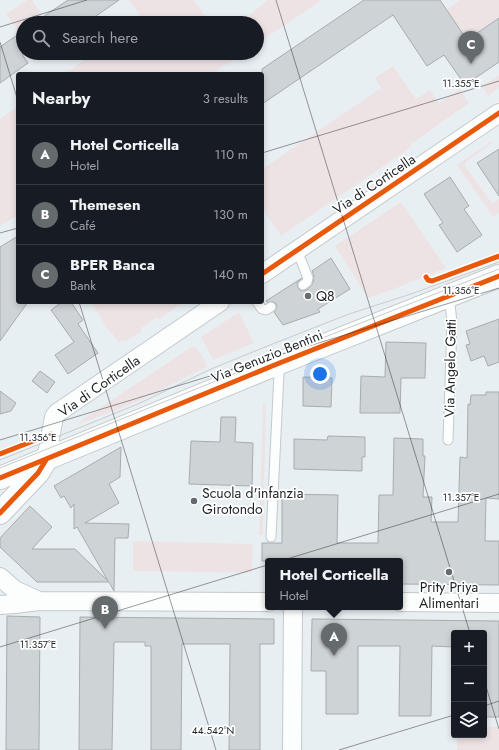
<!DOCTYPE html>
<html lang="en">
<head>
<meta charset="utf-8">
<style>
  :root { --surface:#171b24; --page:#242831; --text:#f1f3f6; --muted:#9ea1a6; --line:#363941; --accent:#656a6d }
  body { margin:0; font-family:Jost,sans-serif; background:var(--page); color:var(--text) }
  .controls { position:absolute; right:12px; bottom:12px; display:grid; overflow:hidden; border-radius:4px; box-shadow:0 2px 6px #0003 }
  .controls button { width:36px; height:36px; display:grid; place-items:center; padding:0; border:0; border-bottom:1px solid var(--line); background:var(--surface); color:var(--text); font:20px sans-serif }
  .you { position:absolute; left:320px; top:374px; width:14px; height:14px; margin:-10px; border:3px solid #fff; border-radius:50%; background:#1a73e8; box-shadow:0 0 0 6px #1a73e833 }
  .badge { display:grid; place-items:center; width:26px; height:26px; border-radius:50%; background:var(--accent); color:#fff; font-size:13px; font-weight:700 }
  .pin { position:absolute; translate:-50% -33px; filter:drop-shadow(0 1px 2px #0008) }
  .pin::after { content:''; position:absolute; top:21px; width:14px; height:12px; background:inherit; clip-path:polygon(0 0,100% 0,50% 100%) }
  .popup { position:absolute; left:265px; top:558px; width:138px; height:52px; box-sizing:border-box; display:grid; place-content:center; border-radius:4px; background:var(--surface); filter:drop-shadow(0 1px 3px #0005); font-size:13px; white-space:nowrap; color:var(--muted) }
  .popup b { font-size:15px; color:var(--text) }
  .popup::after { content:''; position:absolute; left:50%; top:100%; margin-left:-8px; border:8px solid transparent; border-top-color:var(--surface) }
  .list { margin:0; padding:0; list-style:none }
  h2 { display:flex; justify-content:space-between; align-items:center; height:52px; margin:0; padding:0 16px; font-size:17px }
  h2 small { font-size:13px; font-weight:400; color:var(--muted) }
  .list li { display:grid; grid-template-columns:26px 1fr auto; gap:12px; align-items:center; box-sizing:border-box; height:60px; padding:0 16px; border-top:1px solid var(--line) }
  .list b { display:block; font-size:15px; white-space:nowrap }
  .list p { margin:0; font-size:13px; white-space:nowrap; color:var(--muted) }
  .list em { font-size:13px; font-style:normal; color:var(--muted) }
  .icon { flex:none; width:22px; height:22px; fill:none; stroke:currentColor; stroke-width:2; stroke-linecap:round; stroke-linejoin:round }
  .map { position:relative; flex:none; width:499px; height:750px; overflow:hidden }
  .search { position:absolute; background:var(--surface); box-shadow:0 2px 6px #0003; left:16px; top:16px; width:248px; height:44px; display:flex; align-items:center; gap:10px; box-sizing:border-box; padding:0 14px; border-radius:22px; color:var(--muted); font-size:15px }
  .panel { position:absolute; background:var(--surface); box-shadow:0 2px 6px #0003; left:16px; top:72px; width:248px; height:232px; border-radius:4px }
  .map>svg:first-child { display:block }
  .green { fill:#eee3e4 }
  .building { fill:#ced3d6; stroke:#a7acaf }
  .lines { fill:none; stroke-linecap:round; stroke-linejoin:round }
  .service-casing { stroke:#c4c9cc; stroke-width:11 }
  .minor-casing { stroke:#c4c9cc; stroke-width:20 }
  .tertiary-casing { stroke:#c4c9cc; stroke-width:24 }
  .service { stroke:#fcfdfd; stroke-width:9 }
  .minor { stroke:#fcfdfd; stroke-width:18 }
  .tertiary { stroke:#fcfdfd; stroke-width:22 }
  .tram { stroke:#c9cbcc; stroke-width:1 }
  .cycleway-casing { stroke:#fff; stroke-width:8 }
  .cycleway { stroke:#e8590c; stroke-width:5 }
  .ticks { fill:none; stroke:#1f2325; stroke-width:1; stroke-opacity:0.45 }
  .poi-dot { fill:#656a6d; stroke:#fff; stroke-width:1.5 }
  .labels { text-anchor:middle; stroke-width:3.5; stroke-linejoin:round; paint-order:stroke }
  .street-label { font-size:14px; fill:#1f2325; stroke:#fff }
  .poi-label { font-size:14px; fill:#1f2325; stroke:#fff; text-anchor:start }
  .ticks-label { font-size:10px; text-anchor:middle; fill:#1f2325; stroke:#fff; stroke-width:3.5; stroke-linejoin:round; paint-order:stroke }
</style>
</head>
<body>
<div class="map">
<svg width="499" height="750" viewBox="0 0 499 750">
  <rect width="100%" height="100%" fill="#e8eff3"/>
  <path class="green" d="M27 0H32L41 14 28 23H23V27L18 30 6 14Z
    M129 0H194L210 23H137L142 19Z
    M268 0H322L257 44V23H240Z
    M460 0H499V18L467 40 446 10Z
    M94 53H243L212 74H64Z
    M393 66 416 99 430 90 439 103 460 89 469 103 414 142 411 144 410 148 281 236 262 208V169L381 88 375 78Z
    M499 75V88L488 96 482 86Z
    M18 106V215L0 226V119Z
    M492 141V143L465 163V166L492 203 499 199V213L493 217 457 165Z
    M401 202 446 268 394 289 368 298 335 246Z
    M91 302H184L159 319 156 318 141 328 142 331 125 342 123 340 118 342 112 333H110Z
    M239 312 254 343 213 360 201 337Z
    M191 347C200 347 203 359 207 366L206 367 137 402 79 424V422Z
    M263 404H266L263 535H259Z
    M133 541 253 544 252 573 133 571Z
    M484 727H499V750H457V735H484Z"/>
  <path class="building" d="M68 0H119L86 23H34Z
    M364 0H440L467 40 499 18V62L465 85 444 55 427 66 393 15 262 104V69Z
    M23 31V56L28 63 0 83V47Z
    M499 149V196L477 163Z
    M450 177 469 206 464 209 482 235 457 252 439 225 443 223 424 194Z
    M18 236V302H28L0 341V247Z
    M331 258 350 289 318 309 320 312 283 325 274 312 277 307 276 304 274 302H267L266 301 302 278 297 283 298 288 301 291 307 290 313 283 314 276 312 271Z
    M62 302H71L83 320 78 324 98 353 68 374 55 355 74 342 51 310Z
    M499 319V362L488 366 484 356 471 361 466 345 470 344 466 331Z
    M386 342 426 343 425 378H401L400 413H360L361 376 385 377Z
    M40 371 55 382 47 393 32 381Z
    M303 377 332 378 331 407 303 406Z
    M0 391 16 403 11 411 0 414Z
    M486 392H499V499L486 498 485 541H499V585L400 584V561H262V543H282V494L338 495 337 543H378L379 495H393L394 438 423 439V456H425L423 497H432L431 522H458L460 457 467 458 468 404 470 405 471 395H486Z
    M221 417H236L235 442 253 443 252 486 189 484 191 441 220 442Z
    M328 436 365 437V457H362V471L294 469V439L327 440Z
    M121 447 120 477 109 484 119 503 85 523 129 524 128 538H115L114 591 109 582H37L0 547V538L30 506 52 527 32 549H75L108 581 77 527 74 529V504L71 508 64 496 61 498 54 486Z
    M7 616 40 617 39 750H6Z
    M80 617 274 619V644H260V750H229L230 644H182L181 750H151V646H145V642H114L112 750H79Z
    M312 619 499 621V717H484V633H454V647L432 646 431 716H399L400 646H358V714H326V671H311Z"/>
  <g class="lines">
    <g class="service-casing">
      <path id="service" d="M297 250 308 278 307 282 303 285
        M448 296 450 304 452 322 448 440
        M257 302 262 309 266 310 271 307
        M271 537 279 373 277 364"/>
    </g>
    <g class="minor-casing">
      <path id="minor" d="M262 274 499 113
        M46 460 54 417 57 413 220 302
        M0 577 15 590 39 601
        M400 602 499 603
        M0 605 15 604 39 601 268 602
        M292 750 293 607"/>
    </g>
    <g class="tertiary-casing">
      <path id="tertiary" d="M0 478 277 364 499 276
        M0 513 38 473 46 460"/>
    </g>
    <use href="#service" class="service"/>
    <use href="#minor" class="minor"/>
    <use href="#tertiary" class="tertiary"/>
    <path class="tram" d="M0 460 138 404 211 369 270 345 349 314 411 294 499 262
      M0 468 330 335 499 269"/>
    <g class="cycleway-casing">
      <path id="cycleway" d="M262 274 499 113
        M426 277 428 280 432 281 499 256
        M0 454 51 434
        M0 478 277 364 499 276
        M0 513 38 473 46 460"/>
    </g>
    <use href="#cycleway" class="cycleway"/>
  </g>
  <path class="ticks" d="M276 0 470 633M0 27 87 0M0 42 18 101M262 153 499 81M0 233 18 228M79 302 216 750M0 440 499 288M0 647 499 494M484 680 499 729M484 706 499 701M339 750 454 715"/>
  <g class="poi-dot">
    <circle cx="308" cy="296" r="4"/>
    <circle cx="194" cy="501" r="4"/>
    <circle cx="449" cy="572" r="4"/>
  </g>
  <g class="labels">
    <g class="street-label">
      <text transform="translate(374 184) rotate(-34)" y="5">Via di Corticella</text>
      <text transform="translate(267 356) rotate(-22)" y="5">Via Genuzio Bentini</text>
      <text transform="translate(450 368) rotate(-89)" y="5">Via Angelo Gatti</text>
      <text transform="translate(99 386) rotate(-35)" y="5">Via di Corticella</text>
    </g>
    <g class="poi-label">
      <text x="316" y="301">Q8</text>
      <text x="202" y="498">Scuola d'infanzia<tspan x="202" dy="16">Girotondo</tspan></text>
      <text x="449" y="592" text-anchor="middle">Prity Priya<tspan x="449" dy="16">Alimentari</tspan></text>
    </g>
  </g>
  <g class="ticks-label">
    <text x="461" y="87">11.355°E</text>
    <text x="461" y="294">11.356°E</text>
    <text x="38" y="441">11.356°E</text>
    <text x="461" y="501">11.357°E</text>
    <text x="38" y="648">11.357°E</text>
    <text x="213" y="734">44.542°N</text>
  </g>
</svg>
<div class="controls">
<button>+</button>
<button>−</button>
<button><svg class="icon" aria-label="layers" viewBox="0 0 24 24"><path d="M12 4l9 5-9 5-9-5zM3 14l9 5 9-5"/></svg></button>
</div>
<div class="you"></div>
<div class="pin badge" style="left:334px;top:656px">A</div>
<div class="popup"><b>Hotel Corticella</b>Hotel</div>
<div class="pin badge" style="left:105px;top:629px">B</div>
<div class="pin badge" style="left:471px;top:64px">C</div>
<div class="search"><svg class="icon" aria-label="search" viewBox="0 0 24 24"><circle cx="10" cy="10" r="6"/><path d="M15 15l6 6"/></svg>Search here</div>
<section class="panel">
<h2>Nearby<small>3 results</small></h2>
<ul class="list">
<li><span class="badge">A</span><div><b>Hotel Corticella</b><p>Hotel</p></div><em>110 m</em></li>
<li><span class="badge">B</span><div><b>Themesen</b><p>Café</p></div><em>130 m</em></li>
<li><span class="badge">C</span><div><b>BPER Banca</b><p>Bank</p></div><em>140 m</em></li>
</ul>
</section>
</div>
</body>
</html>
